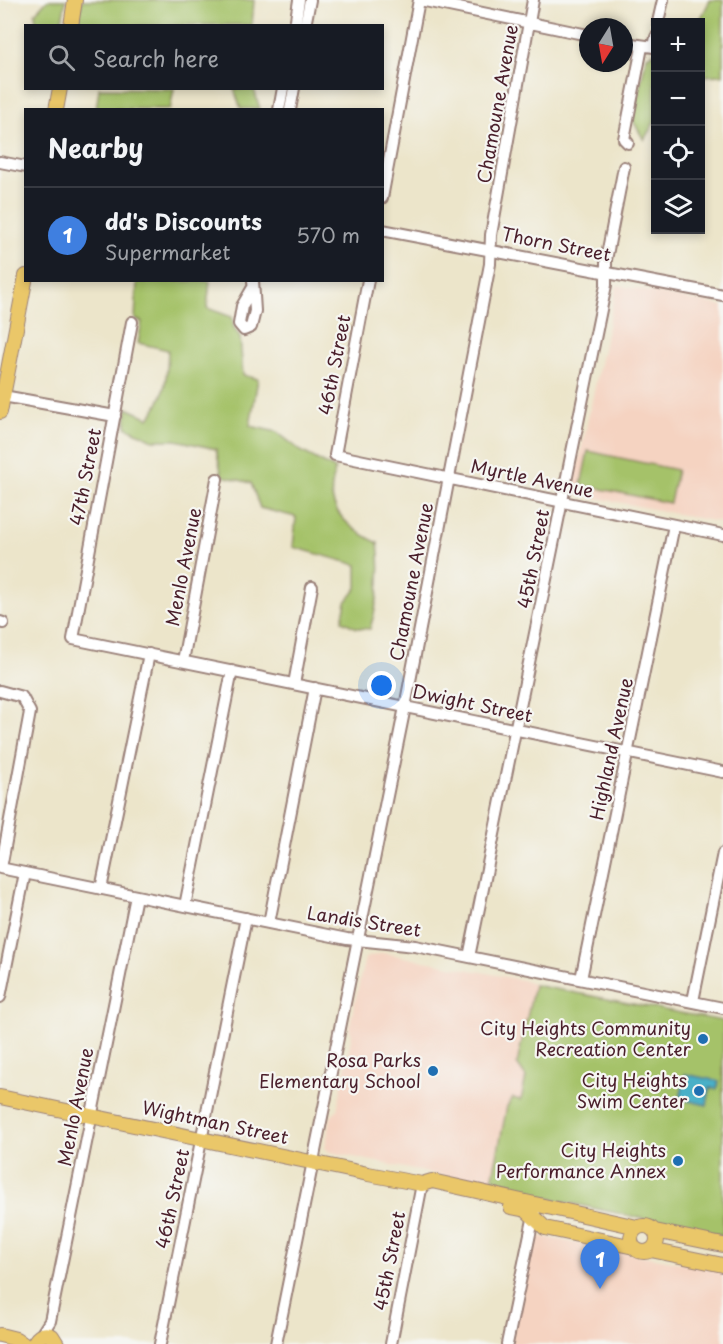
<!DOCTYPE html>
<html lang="en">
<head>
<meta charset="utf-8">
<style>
  :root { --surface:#171b24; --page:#20242c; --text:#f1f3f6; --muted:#9ea1a6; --line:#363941; --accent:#0b8043 }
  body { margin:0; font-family:"Playpen Sans",sans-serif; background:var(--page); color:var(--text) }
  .controls { position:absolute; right:18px; top:18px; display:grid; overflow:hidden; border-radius:0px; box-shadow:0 3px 9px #0003 }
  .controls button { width:54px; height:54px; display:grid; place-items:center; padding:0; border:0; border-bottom:2px solid var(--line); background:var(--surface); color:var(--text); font:30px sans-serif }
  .compass { position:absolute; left:579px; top:18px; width:54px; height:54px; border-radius:50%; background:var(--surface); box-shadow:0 3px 9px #0003; rotate:191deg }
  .you { position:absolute; left:382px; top:686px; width:21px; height:21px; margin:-15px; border:4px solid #fff; border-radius:50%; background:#1a73e8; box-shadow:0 0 0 9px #1a73e833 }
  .badge { display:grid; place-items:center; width:39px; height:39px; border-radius:50%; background:var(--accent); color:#fff; font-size:20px; font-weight:700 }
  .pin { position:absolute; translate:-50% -50px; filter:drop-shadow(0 2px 3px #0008) }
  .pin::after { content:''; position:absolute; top:32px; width:21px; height:18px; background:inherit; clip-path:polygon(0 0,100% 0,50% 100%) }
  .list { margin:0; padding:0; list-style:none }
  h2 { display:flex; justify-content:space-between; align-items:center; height:78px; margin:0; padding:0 24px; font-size:26px }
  h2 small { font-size:20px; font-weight:400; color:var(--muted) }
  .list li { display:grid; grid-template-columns:39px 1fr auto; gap:18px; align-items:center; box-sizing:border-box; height:96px; padding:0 24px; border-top:2px solid var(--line) }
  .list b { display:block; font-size:22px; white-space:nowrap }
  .list p { margin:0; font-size:20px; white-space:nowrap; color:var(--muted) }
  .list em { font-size:20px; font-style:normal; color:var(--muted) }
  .icon { flex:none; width:33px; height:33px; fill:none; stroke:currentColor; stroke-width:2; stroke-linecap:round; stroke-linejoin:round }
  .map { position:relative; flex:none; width:723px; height:1344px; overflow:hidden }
  .search { position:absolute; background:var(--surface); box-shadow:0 3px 9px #0003; left:24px; top:24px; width:360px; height:66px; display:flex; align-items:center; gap:15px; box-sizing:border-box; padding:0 21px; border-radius:0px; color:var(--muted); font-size:22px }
  .panel { position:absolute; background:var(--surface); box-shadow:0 3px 9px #0003; left:24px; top:108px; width:360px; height:174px; border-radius:0px }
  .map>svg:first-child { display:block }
  .built { fill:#f5d3c1 }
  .green { fill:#a5c269; stroke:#78704a; stroke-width:1.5 }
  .water { fill:#48b0c7; stroke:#496879; stroke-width:1.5 }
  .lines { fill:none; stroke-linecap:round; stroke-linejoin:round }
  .minor-casing { stroke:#9b827a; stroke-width:14 }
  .major-casing { stroke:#9b827a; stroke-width:16 }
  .minor { stroke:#fff; stroke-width:10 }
  .major { stroke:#eac769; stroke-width:14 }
  .poi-dot { fill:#1f6fb2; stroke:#f6f6f2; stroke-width:2 }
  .labels { text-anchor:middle; stroke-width:4.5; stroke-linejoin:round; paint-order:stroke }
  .street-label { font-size:18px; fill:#4a1f2b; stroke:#f6f6f2 }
  .poi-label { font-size:18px; fill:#4a1f2b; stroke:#f6f6f2; text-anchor:end }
</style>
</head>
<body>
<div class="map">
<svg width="723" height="1344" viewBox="0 0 723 1344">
  <rect width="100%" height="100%" fill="#f6f6f2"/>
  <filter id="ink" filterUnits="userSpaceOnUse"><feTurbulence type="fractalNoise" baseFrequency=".0167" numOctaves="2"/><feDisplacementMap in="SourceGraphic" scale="12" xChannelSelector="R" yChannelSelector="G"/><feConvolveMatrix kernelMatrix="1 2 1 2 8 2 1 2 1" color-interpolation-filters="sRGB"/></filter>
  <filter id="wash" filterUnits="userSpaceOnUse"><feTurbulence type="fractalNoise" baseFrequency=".008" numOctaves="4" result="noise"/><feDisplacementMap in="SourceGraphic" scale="24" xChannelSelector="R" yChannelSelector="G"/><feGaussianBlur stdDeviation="1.35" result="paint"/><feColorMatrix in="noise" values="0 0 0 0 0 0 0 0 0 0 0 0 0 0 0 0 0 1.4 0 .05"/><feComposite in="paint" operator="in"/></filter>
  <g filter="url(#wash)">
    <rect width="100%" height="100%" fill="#ece5ca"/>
    <path class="built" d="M617 285 723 306V523L572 493Z
      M383 953 527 981 534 985 517 1064 526 1077 521 1100 507 1106 491 1186 330 1152 325 1148 331 1117 337 1110 352 1034 349 1028 365 958Z
      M534 1235 723 1271V1344H511Z"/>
    <path class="green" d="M47 0H66L61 25 36 23 35 13Z
      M82 0H254L252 25 77 26Z
      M710 0H723V75L701 76 699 22Z
      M655 52V121L644 140 632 119 647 56Z
      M99 89V88L174 89 170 109H96Z
      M234 89H254L260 109H241Z
      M137 281H210L207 308 232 317 234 328 240 337 243 375 258 379 250 426 277 432 301 451 335 469C334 477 330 489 332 497 336 520 360 534 378 543 382 574 379 600 370 629L357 628 342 621 346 602 357 588V565L293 547 296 517 260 508 251 483 222 476 216 449 176 440H153L126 427 127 408 149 418C166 397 167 377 168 350L138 343 142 322 135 319Z
      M588 451 677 470 670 503 581 485Z
      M534 985 723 1021V1236L491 1186 507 1106 513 1098 521 1100 526 1077 517 1064Z"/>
    <path class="water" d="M685 1074 719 1081 717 1089 710 1088 707 1105 680 1099Z"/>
  </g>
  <g filter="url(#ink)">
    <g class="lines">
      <g class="minor-casing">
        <path id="minor" d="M420 0 588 35
          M658 22 663 0
          M295 26 299 0
          M305 26 310 0
          M624 43 654 47 656 37
          M279 110 283 88
          M290 110 294 88
          M628 143 624 139 642 47
          M0 162 26 167
          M382 198 419 0
          M382 230 723 295
          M368 280 335 455 723 535
          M252 289 242 306 239 324 244 330 251 327 255 311 253 280
          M132 322 73 639 723 772
          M3 396 115 416
          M0 622 3 623
          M183 661 217 479
          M294 684 312 587
          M0 691 22 697 30 712 1 868
          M0 868 347 939 415 946 723 1008
          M101 889 149 654
          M185 906 232 671
          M269 923 315 688
          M469 957 606 285V260L624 167
          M581 979 674 525
          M0 997 25 873
          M693 1001 723 853
          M41 1335 50 1321 136 896
          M160 1344 246 918
          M276 1344 405 707 490 264 491 235 533 0
          M391 1344 422 1184
          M507 1344 535 1210"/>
      </g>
      <g class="major-casing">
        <path id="major" d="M71 26 75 0
          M56 110 60 88
          M0 412 26 276
          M0 1097 368 1174 422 1184 432 1181 637 1227
          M511 1207 526 1210 545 1228 634 1247
          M631 1239a13 13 0 1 1 26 0a13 13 0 1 1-26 0Z
          M655 1231 723 1245
          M651 1250 723 1265
          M0 1335 16 1339 23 1344
          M34 1344C37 1336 44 1332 52 1336L57 1344"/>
      </g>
      <use href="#minor" class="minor"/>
      <use href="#major" class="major"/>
    </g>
  </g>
  <g class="poi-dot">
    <circle cx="703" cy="1039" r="6"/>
    <circle cx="433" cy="1071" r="6"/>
    <circle cx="699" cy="1091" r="6"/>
    <circle cx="678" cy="1161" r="6"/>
  </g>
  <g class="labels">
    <g class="street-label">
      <text transform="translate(498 104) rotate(-80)" y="6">Chamoune Avenue</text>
      <text transform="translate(556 245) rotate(11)" y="6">Thorn Street</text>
      <text transform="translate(335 365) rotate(-79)" y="6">46th Street</text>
      <text transform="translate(86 477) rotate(-79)" y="6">47th Street</text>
      <text transform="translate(532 479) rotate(12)" y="6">Myrtle Avenue</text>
      <text transform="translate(534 559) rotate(-79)" y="6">45th Street</text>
      <text transform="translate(184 567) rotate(-79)" y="6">Menlo Avenue</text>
      <text transform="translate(412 582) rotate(-79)" y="6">Chamoune Avenue</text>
      <text transform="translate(472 704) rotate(12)" y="6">Dwight Street</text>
      <text transform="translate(612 749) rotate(-78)" y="6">Highland Avenue</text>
      <text transform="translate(364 922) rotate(9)" y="6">Landis Street</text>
      <text transform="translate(76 1107) rotate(-79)" y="6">Menlo Avenue</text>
      <text transform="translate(215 1123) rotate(12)" y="6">Wightman Street</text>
      <text transform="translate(173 1199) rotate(-78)" y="6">46th Street</text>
      <text transform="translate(390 1261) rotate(-79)" y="6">45th Street</text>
    </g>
    <g class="poi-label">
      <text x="691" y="1035">City Heights Community<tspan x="691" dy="21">Recreation Center</tspan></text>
      <text x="421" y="1067">Rosa Parks<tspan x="421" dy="21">Elementary School</tspan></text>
      <text x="687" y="1087">City Heights<tspan x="687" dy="21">Swim Center</tspan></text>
      <text x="666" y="1157">City Heights<tspan x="666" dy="21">Performance Annex</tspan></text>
    </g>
  </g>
</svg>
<div class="controls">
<button>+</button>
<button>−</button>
<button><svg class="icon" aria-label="locate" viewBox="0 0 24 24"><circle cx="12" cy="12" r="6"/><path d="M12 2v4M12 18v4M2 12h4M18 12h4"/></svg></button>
<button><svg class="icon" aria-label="layers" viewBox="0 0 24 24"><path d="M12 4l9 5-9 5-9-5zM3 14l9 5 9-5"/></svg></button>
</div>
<svg class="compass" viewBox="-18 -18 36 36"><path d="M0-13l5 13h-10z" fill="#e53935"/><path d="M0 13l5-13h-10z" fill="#9ea1a6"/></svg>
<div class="you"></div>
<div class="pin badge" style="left:600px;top:1289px;background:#3f7fe0">1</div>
<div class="search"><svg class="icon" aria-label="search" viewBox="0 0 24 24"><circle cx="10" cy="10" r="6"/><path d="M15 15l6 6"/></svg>Search here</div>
<section class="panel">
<h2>Nearby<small></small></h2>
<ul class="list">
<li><span class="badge" style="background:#3f7fe0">1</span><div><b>dd's Discounts</b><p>Supermarket</p></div><em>570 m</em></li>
</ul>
</section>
</div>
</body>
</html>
